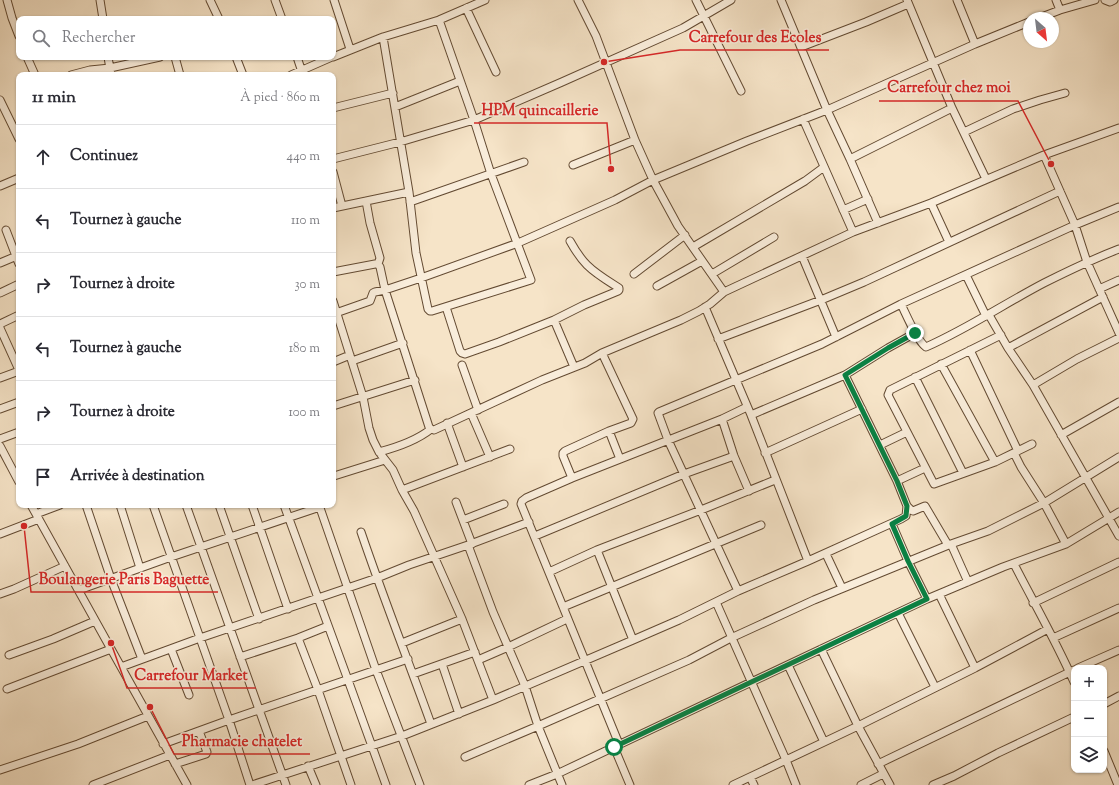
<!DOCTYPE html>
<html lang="fr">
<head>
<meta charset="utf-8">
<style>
  :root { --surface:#fff; --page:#f7f7f7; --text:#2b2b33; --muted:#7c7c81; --line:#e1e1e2 }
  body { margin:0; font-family:"Sorts Mill Goudy",serif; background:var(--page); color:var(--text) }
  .controls { position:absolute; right:12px; bottom:12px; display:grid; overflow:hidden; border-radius:8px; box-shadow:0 1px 3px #0004 }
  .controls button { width:36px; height:36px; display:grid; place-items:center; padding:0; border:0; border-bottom:1px solid var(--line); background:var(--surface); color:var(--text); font:20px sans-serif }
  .compass { position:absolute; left:1023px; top:12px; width:36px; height:36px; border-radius:50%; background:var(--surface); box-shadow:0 1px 3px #0004; rotate:152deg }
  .stop { position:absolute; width:12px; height:12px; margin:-9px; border:3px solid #0b8043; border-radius:50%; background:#fff }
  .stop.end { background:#0b8043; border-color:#fff; box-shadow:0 1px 4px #0008 }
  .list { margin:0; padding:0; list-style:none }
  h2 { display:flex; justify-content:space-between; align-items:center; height:52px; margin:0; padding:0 16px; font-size:17px }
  h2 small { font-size:13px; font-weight:400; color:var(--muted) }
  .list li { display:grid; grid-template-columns:26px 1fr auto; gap:12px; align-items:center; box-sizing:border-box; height:64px; padding:0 16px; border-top:1px solid var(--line) }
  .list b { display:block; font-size:15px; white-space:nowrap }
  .list em { font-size:13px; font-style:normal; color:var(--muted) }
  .icon { flex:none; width:22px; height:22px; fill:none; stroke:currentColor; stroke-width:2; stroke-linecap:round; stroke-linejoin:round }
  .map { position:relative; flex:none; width:1119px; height:785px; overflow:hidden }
  .search { position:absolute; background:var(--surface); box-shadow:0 1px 3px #0004; left:16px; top:16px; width:320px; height:44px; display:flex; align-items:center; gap:10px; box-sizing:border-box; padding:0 14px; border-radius:8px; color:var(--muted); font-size:15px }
  .panel { position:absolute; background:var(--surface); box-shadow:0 1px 3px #0004; left:16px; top:72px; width:320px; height:436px; border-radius:8px }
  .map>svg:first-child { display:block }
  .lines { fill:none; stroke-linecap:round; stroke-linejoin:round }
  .minor-casing { stroke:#634a32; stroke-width:9 }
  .minor { stroke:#f9eddb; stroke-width:7 }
  .route { stroke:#0b8043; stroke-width:5 }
  .leader { fill:none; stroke:#d62828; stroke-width:1.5 }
  .callout-dot { fill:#d62828; stroke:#f9eddb; stroke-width:1.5 }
  .callout-label { font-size:15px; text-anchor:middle; font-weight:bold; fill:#d62828; stroke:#f9eddb; stroke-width:3; stroke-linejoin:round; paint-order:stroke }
</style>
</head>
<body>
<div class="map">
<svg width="1119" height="785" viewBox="0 0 1119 785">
  <rect width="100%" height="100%" fill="#f6e4c8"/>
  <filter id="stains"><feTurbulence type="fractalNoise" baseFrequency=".005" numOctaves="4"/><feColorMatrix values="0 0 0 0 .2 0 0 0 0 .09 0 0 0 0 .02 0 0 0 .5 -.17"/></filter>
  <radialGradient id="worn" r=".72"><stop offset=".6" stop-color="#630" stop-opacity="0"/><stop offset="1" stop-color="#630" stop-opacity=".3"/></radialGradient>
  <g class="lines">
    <g class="minor-casing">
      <path id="minor" d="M7 0 12 18 19 36
        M100 0 103 19
        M210 0 219 19
        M275 0 282 19
        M334 0 350 49
        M578 0 596 36 635 140 653 180 678 226 724 292
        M696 0 741 91
        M781 0 827 110 850 159 878 223
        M907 0 952 108 986 179
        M957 0 975 44
        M1056 0 1060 10
        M1105 0 1110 2 1114 0
        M466 8 496 72
        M1039 18 1060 10 1095 0
        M383 37 409 192 416 253 428 309 430 311H432L531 280 491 174 474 120 439 20
        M801 47 866 22 908 4
        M27 57 35 75
        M108 57 111 75
        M175 57 180 75
        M236 57 243 75
        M297 57 303 75
        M333 57 383 37 439 20 485 0
        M71 75 90 70 110 68 160 57
        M291 75 332 57
        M0 100 19 139
        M395 107 460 81
        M333 108 393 93
        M803 119 853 232
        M964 132 1013 109 1040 100 1065 93
        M1044 155 1075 225 1087 262 1119 333
        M333 159 400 142 474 120 562 82 683 28 731 0
        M850 159 952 108
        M573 165 635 140
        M333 172 342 206
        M0 186 19 178
        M366 201 370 223 380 258 378 264
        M410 202 524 162
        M931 203 949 242
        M333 208 409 192
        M843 210 868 199
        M6 230 19 264
        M693 247 805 181 824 167
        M802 256 836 337
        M0 263 19 255
        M333 272 375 264H378L380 267 385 290 429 427 431 429
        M634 274 685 235
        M712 274 774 237
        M966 275 986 316
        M657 286 702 261
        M1099 289 1119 280
        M0 293 19 284
        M333 301 363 397 369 428 373 440 379 452 393 470 402 490 414 511 462 619 493 700
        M901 304C906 314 917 341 926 347 967 329 1004 304 1044 283 1068 271 1093 259 1119 249
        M446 307 460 351 462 353 465 354 499 342 554 320 584 305 618 291 619 290V288C608 281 596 274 587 265 580 258 575 250 570 241
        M705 307 751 415 808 561
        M333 314 370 301 373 293 375 292 385 290 421 278 518 243 615 200 653 180 747 141 827 110 975 44 1029 22
        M989 315 1008 348 1033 385 1119 536
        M554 320 574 367
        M0 324 19 315
        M0 328 19 370
        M1001 335 890 390 888 395 934 484 995 462 1032 444
        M718 339 821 300 864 282 1060 191
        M1008 348 1103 297
        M970 350 1018 451
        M352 361 403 343
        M333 362 350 355
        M941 364 995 462
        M462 365 478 410
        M915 377 963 473
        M0 378 19 371
        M1033 385 1077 359 1119 338
        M333 406 415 380
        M0 409 19 402
        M471 413 490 457
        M751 415 845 375 888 348 915 333
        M722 419 734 456 749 491
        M447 423 463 467
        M609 431 620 459
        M1061 435 1119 402
        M0 439 19 432
        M880 445 907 432
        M0 446 19 482
        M379 452C398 447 416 441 431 429L434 430 542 380 585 363 602 353 681 320 699 311 710 304 724 292 853 232 931 203 1044 155 1119 128
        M765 453 862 409
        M1014 453 1021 467 1044 503 1066 544
        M334 476 385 460
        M572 478 563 456V453L565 451 609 431 631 423 633 419 602 353
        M897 481 925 468
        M402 490 510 449
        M456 502 472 544
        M31 505 111 649 187 785
        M86 505 111 579 142 659
        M120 505 140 568
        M153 505 229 720 250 785
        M186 505 286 785
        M219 505 259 619
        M252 505 288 609
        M284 505 348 680 386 785
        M319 505 376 670 420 785
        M907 506 911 510 913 511 925 506 948 545
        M36 514 60 505
        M463 520 504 504
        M892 524 908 561 927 599
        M361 532C383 597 408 660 431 724
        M0 534 39 519
        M535 536 684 474 734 456
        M951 544 968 582
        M468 545 493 612 525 686 538 726 562 785
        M597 550 633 640
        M826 554 842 588
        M1014 564C1034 603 1056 641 1074 682
        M549 572 597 550 701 510 775 480
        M79 590 171 557 320 507
        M738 591 668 440 658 413 659 412 822 344 901 304 1075 225 1119 207
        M0 594 14 589 65 566
        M939 594 975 668
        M716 602 786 760 796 785
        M1033 603 1119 562
        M563 607 761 525
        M898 613 935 687
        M298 638 318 690 351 785
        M1053 638 1119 608
        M402 643 462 619
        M171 649 189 695
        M821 649 858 726 890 785
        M9 655 53 639 95 621
        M240 657 298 638 328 626
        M478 660 508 647 567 619
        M442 664 459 714
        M788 665 824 742
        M121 667 200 638 377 578 409 565 468 545 529 522
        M1078 668 1119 650
        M413 674 475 652
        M7 689 111 649
        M1104 704 1119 696
        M163 744 229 720 408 659
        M619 744 521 504 522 501 526 498 572 478 722 419 747 407
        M614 747 630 785
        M1104 751 1118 785
        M465 757 538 726 689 660 731 638 814 600 951 544 988 531 1044 503 1119 457
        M175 764 206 754 207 752 199 731
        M878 764 1074 670
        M308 766 316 785
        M0 770 78 744 148 716
        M750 777 754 785
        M93 785 170 755
        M252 785 402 736 493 700 633 640 679 620 738 591 808 561 901 519 906 516 907 506 897 481 845 375
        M529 785 557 774 927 599 1003 567 1066 544 1119 512
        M733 785 858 726 975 668 1048 629
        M861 785 883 774
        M933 785 954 776 998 753 1074 717"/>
    </g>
    <use href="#minor" class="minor"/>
  </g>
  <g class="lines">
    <path class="route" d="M614 747 927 599 908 561 892 524 906 516 907 506 897 481 845 375 888 348 915 333"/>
  </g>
  <path class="leader" d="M604 62L680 50H829M1051 164L1018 101H879M611 169L607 123H474M24 526L31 592H218M111 643L127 688H256M150 707L174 754H310"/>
  <g class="callout-dot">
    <circle cx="604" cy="62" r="4"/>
    <circle cx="1051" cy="164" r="4"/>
    <circle cx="611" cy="169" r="4"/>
    <circle cx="24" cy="526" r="4"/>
    <circle cx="111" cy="643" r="4"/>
    <circle cx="150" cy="707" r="4"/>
  </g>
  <g class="callout-label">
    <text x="755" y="42">Carrefour des Ecoles</text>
    <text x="949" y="92">Carrefour chez moi</text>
    <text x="540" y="115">HPM quincaillerie</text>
    <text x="124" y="584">Boulangerie Paris Baguette</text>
    <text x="191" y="680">Carrefour Market</text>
    <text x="242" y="746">Pharmacie chatelet</text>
  </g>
  <rect width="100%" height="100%" filter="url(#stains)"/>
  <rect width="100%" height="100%" fill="url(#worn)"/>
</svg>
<div class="controls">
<button>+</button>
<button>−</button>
<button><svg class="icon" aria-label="layers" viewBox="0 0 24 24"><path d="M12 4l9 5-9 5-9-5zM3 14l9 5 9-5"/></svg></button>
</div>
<svg class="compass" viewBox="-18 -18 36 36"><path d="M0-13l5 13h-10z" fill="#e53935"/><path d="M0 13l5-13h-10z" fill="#7c7c81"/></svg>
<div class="stop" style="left:614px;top:747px"></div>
<div class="stop end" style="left:915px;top:333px"></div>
<div class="search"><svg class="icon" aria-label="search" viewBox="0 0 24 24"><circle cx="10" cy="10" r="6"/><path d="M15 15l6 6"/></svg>Rechercher</div>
<section class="panel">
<h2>11 min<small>À pied · 860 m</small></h2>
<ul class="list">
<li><svg class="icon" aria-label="ahead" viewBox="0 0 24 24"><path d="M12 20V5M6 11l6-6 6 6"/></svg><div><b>Continuez</b></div><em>440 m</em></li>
<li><svg class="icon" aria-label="left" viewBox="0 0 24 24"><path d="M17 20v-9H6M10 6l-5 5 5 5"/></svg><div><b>Tournez à gauche</b></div><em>110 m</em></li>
<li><svg class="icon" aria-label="right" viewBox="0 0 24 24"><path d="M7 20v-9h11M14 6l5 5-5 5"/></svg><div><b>Tournez à droite</b></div><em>30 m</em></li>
<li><svg class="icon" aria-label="left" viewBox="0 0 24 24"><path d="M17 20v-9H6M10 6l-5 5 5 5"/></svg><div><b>Tournez à gauche</b></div><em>180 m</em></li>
<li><svg class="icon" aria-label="right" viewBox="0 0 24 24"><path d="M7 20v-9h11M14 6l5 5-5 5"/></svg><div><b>Tournez à droite</b></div><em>100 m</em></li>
<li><svg class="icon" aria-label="arrive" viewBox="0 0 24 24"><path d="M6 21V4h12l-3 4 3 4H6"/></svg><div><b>Arrivée à destination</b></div></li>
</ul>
</section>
</div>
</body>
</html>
